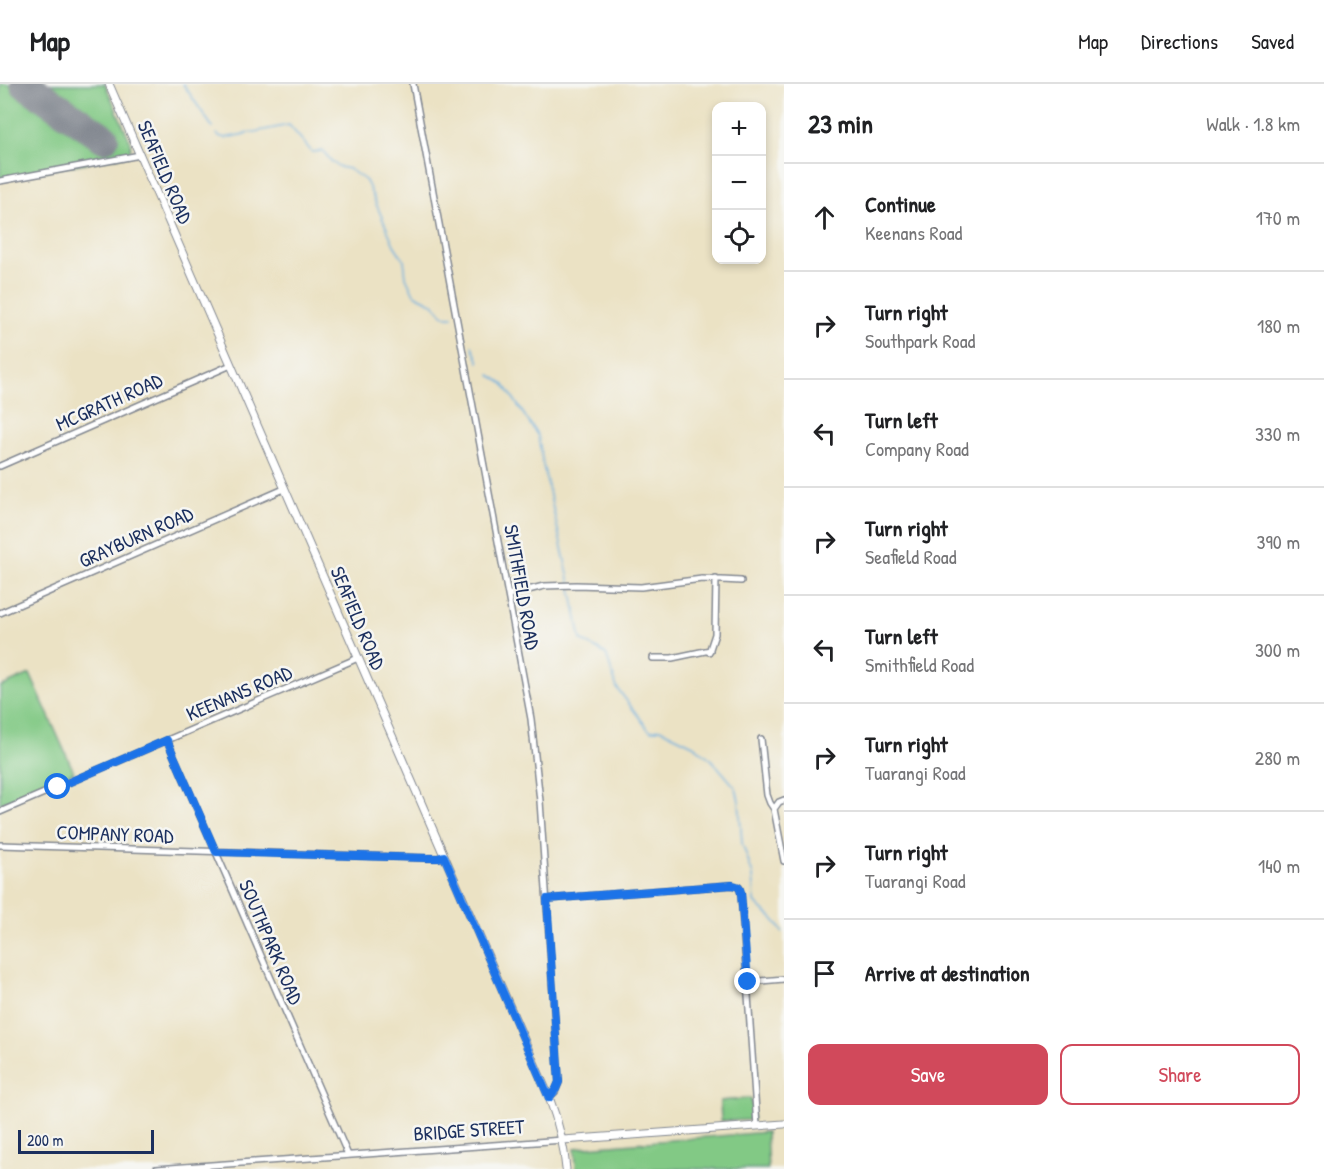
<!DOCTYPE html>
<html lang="en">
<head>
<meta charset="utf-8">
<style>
  :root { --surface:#fff; --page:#f2f2f2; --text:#202124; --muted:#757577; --line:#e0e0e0; --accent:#d1495b }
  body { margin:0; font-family:"Patrick Hand",sans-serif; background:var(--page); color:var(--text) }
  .controls { position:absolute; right:18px; top:18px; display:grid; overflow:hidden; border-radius:12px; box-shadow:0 3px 9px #0003 }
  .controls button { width:54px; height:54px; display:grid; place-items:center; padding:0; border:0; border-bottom:2px solid var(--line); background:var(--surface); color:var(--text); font:30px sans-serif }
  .scale { position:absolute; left:18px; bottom:15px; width:136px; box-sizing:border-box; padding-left:6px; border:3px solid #1b2f5e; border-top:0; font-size:16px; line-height:21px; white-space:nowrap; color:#1b2f5e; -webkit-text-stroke:4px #f6f6f2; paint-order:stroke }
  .stop { position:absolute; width:18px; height:18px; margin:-14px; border:4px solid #1a73e8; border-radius:50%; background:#fff }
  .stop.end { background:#1a73e8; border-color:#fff; box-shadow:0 2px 6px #0008 }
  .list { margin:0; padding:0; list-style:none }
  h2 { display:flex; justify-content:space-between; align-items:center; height:78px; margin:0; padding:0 24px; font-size:26px }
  h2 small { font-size:20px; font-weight:400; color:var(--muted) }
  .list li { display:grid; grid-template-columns:39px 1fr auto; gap:18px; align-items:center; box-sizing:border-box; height:108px; padding:0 24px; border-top:2px solid var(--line) }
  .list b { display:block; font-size:22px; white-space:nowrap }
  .list p { margin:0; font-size:20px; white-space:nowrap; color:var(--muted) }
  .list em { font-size:20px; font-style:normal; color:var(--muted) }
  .actions { display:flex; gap:12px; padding:18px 24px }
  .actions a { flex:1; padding:14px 0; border:2px solid var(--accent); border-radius:12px; text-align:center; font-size:21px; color:var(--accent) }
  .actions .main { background:var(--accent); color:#fff }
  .icon { flex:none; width:33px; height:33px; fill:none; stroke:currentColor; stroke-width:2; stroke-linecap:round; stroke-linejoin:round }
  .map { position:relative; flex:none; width:784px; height:1085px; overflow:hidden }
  header { display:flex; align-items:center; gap:36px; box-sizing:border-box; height:84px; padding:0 30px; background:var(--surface); border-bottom:2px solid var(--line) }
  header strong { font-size:28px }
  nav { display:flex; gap:33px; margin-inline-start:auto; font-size:21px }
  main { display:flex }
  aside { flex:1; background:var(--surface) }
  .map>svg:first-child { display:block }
  .green { fill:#82c985; stroke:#4e7c72; stroke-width:1.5 }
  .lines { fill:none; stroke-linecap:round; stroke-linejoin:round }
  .stream { stroke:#69aedf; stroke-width:1.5 }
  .runway { stroke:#838891; stroke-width:30 }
  .minor-casing { stroke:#838891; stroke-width:8 }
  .tertiary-casing { stroke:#838891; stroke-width:9 }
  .minor { stroke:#fff; stroke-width:5 }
  .tertiary { stroke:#fff; stroke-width:7 }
  .route { stroke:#1a73e8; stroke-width:8 }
  .labels { text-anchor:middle; stroke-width:5; stroke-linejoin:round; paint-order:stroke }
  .street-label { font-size:20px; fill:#1b2f5e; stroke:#f6f6f2 }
</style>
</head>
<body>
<header>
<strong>Map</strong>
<nav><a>Map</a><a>Directions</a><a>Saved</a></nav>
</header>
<main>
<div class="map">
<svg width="784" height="1085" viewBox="0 0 784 1085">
  <rect width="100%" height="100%" fill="#f6f6f2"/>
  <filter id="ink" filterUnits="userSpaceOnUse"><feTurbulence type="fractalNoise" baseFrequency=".0167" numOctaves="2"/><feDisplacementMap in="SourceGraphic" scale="12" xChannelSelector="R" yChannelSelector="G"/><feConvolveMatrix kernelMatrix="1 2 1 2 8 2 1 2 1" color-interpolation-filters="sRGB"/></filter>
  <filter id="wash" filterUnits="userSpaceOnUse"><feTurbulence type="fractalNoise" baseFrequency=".008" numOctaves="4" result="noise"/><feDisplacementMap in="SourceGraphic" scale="24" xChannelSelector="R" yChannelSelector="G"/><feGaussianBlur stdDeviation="1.35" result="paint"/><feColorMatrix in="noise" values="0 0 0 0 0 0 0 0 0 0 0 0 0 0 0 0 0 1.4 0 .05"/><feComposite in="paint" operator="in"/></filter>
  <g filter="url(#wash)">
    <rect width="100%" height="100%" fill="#ebe2c4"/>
    <path class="green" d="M0 0H105L131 59C131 64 131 66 128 71L0 95Z
      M30 590 74 688 0 720V603Z
      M751 1014 753 1036 721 1037 720 1017Z
      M766 1048 768 1085H576L575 1064Z"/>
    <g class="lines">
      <path class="stream" d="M183 0 213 44
        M217 50 219 52 225 54 289 41 312 68 323 67 332 78 339 83 349 85 365 96 367 99 394 161 404 176 406 193 414 210 432 219 443 231 448 233H453
        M472 262 479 278
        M490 291 504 300 538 352 543 381 570 499
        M571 504 581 556 606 570 617 604 648 645 651 647 660 645 664 647 695 662 712 676 736 704 739 717 742 759 753 791 755 818C764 830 774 831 782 848"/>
      <path class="runway" d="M25 0 104 54"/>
    </g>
  </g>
  <g filter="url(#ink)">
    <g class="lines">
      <g class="minor-casing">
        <path id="minor" d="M413 0 531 635 540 717 559 998 555 1008 549 1013
          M0 97 140 71
          M0 382 231 281
          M508 511 544 502 576 501 641 503 702 495 741 497
          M0 529 284 405
          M709 568 715 550 716 495
          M653 574H672L710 566
          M761 655 767 711 770 719 774 725
          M167 656 348 1071
          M784 716 779 718 774 725 784 777
          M0 728 358 574
          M0 761 428 774H441L444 772
          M547 815 732 801 739 803 741 809 757 1042
          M748 898 784 895
          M156 1085 563 1056"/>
      </g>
      <g class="tertiary-casing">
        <path id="tertiary" d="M109 0 549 1013C558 1037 564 1060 566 1085
          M563 1056 784 1040"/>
      </g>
      <use href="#minor" class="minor"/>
      <use href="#tertiary" class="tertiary"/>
    </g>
  </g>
  <g class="lines" filter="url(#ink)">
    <path class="route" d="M58 703 167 656 216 768 428 774H438L444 772 549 1014 556 1005 559 998 547 815 732 801C738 802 740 803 741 809L748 898"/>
  </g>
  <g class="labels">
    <g class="street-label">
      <text transform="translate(165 88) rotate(67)" y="7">SEAFIELD ROAD</text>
      <text transform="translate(109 318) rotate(-24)" y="7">MCGRATH ROAD</text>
      <text transform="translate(136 453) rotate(-24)" y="7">GRAYBURN ROAD</text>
      <text transform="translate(522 503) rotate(80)" y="7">SMITHFIELD ROAD</text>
      <text transform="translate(358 534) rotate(67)" y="7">SEAFIELD ROAD</text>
      <text transform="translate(239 609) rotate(-23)" y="7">KEENANS ROAD</text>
      <text transform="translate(115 750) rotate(2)" y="7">COMPANY ROAD</text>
      <text transform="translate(271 858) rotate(67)" y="7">SOUTHPARK ROAD</text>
      <text transform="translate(469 1046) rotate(-4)" y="7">BRIDGE STREET</text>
    </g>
  </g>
</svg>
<div class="controls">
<button>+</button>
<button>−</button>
<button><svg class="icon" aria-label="locate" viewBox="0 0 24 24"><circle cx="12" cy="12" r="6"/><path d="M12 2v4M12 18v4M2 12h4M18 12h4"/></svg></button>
</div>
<div class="scale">200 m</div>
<div class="stop" style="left:58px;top:703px"></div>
<div class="stop end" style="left:748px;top:898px"></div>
</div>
<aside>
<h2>23 min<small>Walk · 1.8 km</small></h2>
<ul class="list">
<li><svg class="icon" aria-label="ahead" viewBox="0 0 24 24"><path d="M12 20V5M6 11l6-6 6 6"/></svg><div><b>Continue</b><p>Keenans Road</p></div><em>170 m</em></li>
<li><svg class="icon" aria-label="right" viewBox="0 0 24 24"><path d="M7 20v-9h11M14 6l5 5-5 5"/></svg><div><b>Turn right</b><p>Southpark Road</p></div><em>180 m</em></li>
<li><svg class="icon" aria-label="left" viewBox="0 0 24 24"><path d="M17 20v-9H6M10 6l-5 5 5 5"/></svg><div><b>Turn left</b><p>Company Road</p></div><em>330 m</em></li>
<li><svg class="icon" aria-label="right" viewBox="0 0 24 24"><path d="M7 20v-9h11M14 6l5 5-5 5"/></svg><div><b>Turn right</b><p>Seafield Road</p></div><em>390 m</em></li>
<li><svg class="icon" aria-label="left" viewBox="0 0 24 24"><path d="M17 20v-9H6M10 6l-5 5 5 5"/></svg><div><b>Turn left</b><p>Smithfield Road</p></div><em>300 m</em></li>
<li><svg class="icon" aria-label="right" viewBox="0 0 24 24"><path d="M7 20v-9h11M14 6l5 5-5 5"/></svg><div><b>Turn right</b><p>Tuarangi Road</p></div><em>280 m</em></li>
<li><svg class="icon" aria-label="right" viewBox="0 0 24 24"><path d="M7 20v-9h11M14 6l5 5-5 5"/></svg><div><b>Turn right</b><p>Tuarangi Road</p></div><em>140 m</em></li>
<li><svg class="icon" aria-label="arrive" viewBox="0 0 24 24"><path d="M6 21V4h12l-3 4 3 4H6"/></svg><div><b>Arrive at destination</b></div></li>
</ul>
<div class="actions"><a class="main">Save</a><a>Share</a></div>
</aside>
</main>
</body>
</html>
